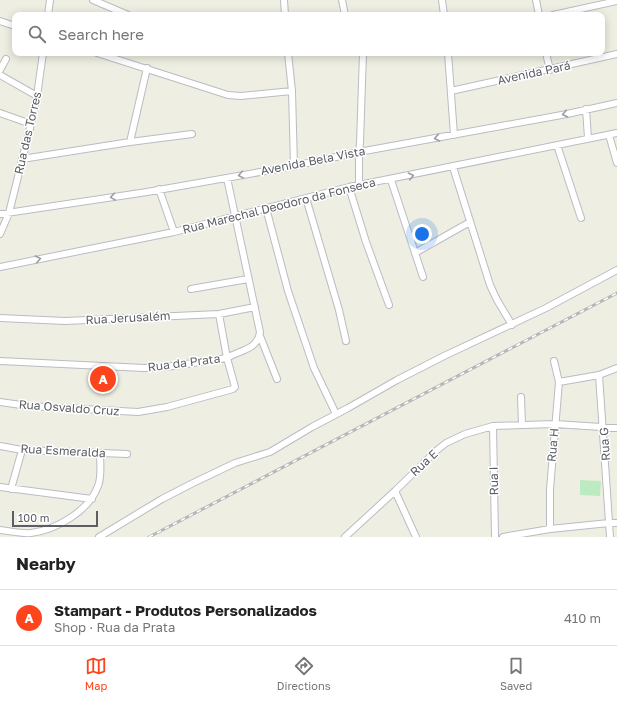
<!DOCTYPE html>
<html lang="en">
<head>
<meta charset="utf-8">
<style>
  :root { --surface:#fff; --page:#f2f2f2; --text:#222; --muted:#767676; --line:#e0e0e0; --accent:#fc451c }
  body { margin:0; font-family:"Golos Text",sans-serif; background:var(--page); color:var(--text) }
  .scale { position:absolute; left:12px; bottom:10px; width:86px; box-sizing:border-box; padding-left:4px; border:2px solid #5b5e65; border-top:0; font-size:11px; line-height:14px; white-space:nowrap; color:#5b5e65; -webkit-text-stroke:3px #fff; paint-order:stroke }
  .you { position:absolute; left:422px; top:234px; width:14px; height:14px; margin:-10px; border:3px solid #fff; border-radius:50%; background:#1a73e8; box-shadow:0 0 0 6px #1a73e833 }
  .badge { display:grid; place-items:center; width:26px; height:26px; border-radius:50%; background:var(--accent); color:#fff; font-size:13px; font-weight:700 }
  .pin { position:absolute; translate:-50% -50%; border:2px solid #fff; box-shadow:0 1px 4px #0006 }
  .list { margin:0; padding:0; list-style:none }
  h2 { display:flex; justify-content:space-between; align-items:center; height:52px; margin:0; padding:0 16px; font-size:17px }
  h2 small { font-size:13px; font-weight:400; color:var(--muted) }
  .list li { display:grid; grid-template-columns:26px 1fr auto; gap:12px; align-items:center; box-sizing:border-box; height:56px; padding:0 16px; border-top:1px solid var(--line) }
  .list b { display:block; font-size:15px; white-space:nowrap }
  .list p { margin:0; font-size:13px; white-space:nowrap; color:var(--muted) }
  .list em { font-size:13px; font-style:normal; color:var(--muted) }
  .icon { flex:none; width:22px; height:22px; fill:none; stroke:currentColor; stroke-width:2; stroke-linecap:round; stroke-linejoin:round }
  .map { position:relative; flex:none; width:617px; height:537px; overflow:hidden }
  .search { position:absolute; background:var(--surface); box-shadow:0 2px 10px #0003; left:12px; right:12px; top:12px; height:44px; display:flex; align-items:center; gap:10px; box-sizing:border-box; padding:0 14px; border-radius:8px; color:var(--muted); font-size:15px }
  .sheet { height:108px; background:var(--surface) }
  nav { display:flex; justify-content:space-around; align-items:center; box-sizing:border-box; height:56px; border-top:1px solid var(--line); background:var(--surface); font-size:11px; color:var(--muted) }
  nav a { display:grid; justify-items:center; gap:2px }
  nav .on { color:var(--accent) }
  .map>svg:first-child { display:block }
  .green { fill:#bceac1 }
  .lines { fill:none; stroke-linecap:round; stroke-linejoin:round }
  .minor-casing { stroke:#babcc3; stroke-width:8 }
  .minor { stroke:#fff; stroke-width:6 }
  .rail-casing { stroke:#b6b7b8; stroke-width:3 }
  .rail { stroke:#fff; stroke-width:1.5; stroke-dasharray:4.5; stroke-linecap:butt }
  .oneway { stroke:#9d9ea3 }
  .labels { text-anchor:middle; stroke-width:3; stroke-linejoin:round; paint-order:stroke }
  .street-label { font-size:12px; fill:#5b5e65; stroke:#fff }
</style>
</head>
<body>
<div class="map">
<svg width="617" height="537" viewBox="0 0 617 537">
  <rect width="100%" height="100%" fill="#efeee2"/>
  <path class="green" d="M580 480 601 481 600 496 580 495Z"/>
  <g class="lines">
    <g class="minor-casing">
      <path id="minor" d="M93 0 128 15
        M284 0 285 15
        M342 0 345 15
        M442 0 444 15
        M536 0 539 15
        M48 15 50 0
        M553 15 617 1
        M0 21 15 26
        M97 53 228 95 241 96 292 91
        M288 53 292 91 294 166
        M448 53 454 135
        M546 53 550 70
        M0 70 6 59
        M0 75 37 96
        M451 91 617 54
        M586 109 588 138
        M0 113 31 124
        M609 135 617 163
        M130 142 147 68
        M557 145 581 218
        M22 159 130 142 192 134
        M453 167 490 285 497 300 512 325
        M391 180 423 277
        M359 185V152L360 143 363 53
        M349 187 366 242 389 305
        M159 189 174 232
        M306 198 339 310 346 341
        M266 208 288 291 314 368 336 414
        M0 214 147 192 294 166 359 152 567 114 617 103
        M0 234 9 213 31 124 37 96 43 53
        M415 253 470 222
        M0 267 174 232 349 187 617 133
        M191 289 248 279
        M0 318 65 321 219 314 255 307
        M260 336 277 379
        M0 361 144 368 166 367 227 358C239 350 258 350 260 332L227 178
        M599 375 610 537
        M559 382 599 375 617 368
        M521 397 522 425
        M0 402 28 406 138 412 167 407 233 389 235 387 227 358 219 314
        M493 426 495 537
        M0 446 22 450 127 454
        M0 487 92 499
        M11 489 22 450
        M395 491 416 537
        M550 529V489L559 382 554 361
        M0 530C10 531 21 534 31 533 56 530 89 511 98 486 102 477 100 463 100 453
        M99 537 162 499 193 483 235 463 270 452 312 427 348 408 397 380 444 356 546 308 617 270
        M345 537 395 491 436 451 446 443 465 434 493 426 555 424 617 428
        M503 537 550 529 609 523H617"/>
    </g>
    <use href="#minor" class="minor"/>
    <g class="rail-casing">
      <path id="rail" d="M149 537 617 293"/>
    </g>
    <use href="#rail" class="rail"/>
  </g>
  <defs><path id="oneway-chevron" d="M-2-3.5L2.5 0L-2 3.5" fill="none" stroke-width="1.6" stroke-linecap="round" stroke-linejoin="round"/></defs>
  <g class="oneway">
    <use href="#oneway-chevron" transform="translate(565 114) rotate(168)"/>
    <use href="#oneway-chevron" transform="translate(437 138) rotate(169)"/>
    <use href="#oneway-chevron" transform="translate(241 175) rotate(170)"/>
    <use href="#oneway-chevron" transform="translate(411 176) rotate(-12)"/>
    <use href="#oneway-chevron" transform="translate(113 197) rotate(171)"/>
    <use href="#oneway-chevron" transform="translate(38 259) rotate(-11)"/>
  </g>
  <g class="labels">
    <g class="street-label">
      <text transform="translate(534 73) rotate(-12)" y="4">Avenida Pará</text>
      <text transform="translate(28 133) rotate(-77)" y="4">Rua das Torres</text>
      <text transform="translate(313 161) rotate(-11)" y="4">Avenida Bela Vista</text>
      <text transform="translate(279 206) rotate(-14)" y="4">Rua Marechal Deodoro da Fonseca</text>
      <text transform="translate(128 318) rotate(-3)" y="4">Rua Jerusalém</text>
      <text transform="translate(184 363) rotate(-7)" y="4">Rua da Prata</text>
      <text transform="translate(69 408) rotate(4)" y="4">Rua Osvaldo Cruz</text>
      <text transform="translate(605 444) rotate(-94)" y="4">Rua G</text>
      <text transform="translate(553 445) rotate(-85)" y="4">Rua H</text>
      <text transform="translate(63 451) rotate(3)" y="4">Rua Esmeralda</text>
      <text transform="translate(424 463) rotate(-43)" y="4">Rua E</text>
      <text transform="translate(494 481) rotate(-91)" y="4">Rua I</text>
    </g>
  </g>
</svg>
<div class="scale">100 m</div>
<div class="you"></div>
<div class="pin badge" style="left:103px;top:379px">A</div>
<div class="search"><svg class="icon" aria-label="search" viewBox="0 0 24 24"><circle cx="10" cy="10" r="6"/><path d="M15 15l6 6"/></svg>Search here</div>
</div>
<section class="sheet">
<h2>Nearby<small></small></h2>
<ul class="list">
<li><span class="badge">A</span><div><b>Stampart - Produtos Personalizados</b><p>Shop · Rua da Prata</p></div><em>410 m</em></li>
</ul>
</section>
<nav>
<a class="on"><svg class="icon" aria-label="map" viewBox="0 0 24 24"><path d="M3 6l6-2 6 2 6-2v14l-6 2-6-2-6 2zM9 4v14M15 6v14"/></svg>Map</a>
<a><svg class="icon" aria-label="directions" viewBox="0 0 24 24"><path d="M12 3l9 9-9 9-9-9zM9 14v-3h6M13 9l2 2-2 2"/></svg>Directions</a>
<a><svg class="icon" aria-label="saved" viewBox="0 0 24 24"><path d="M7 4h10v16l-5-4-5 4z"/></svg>Saved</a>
</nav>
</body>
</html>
